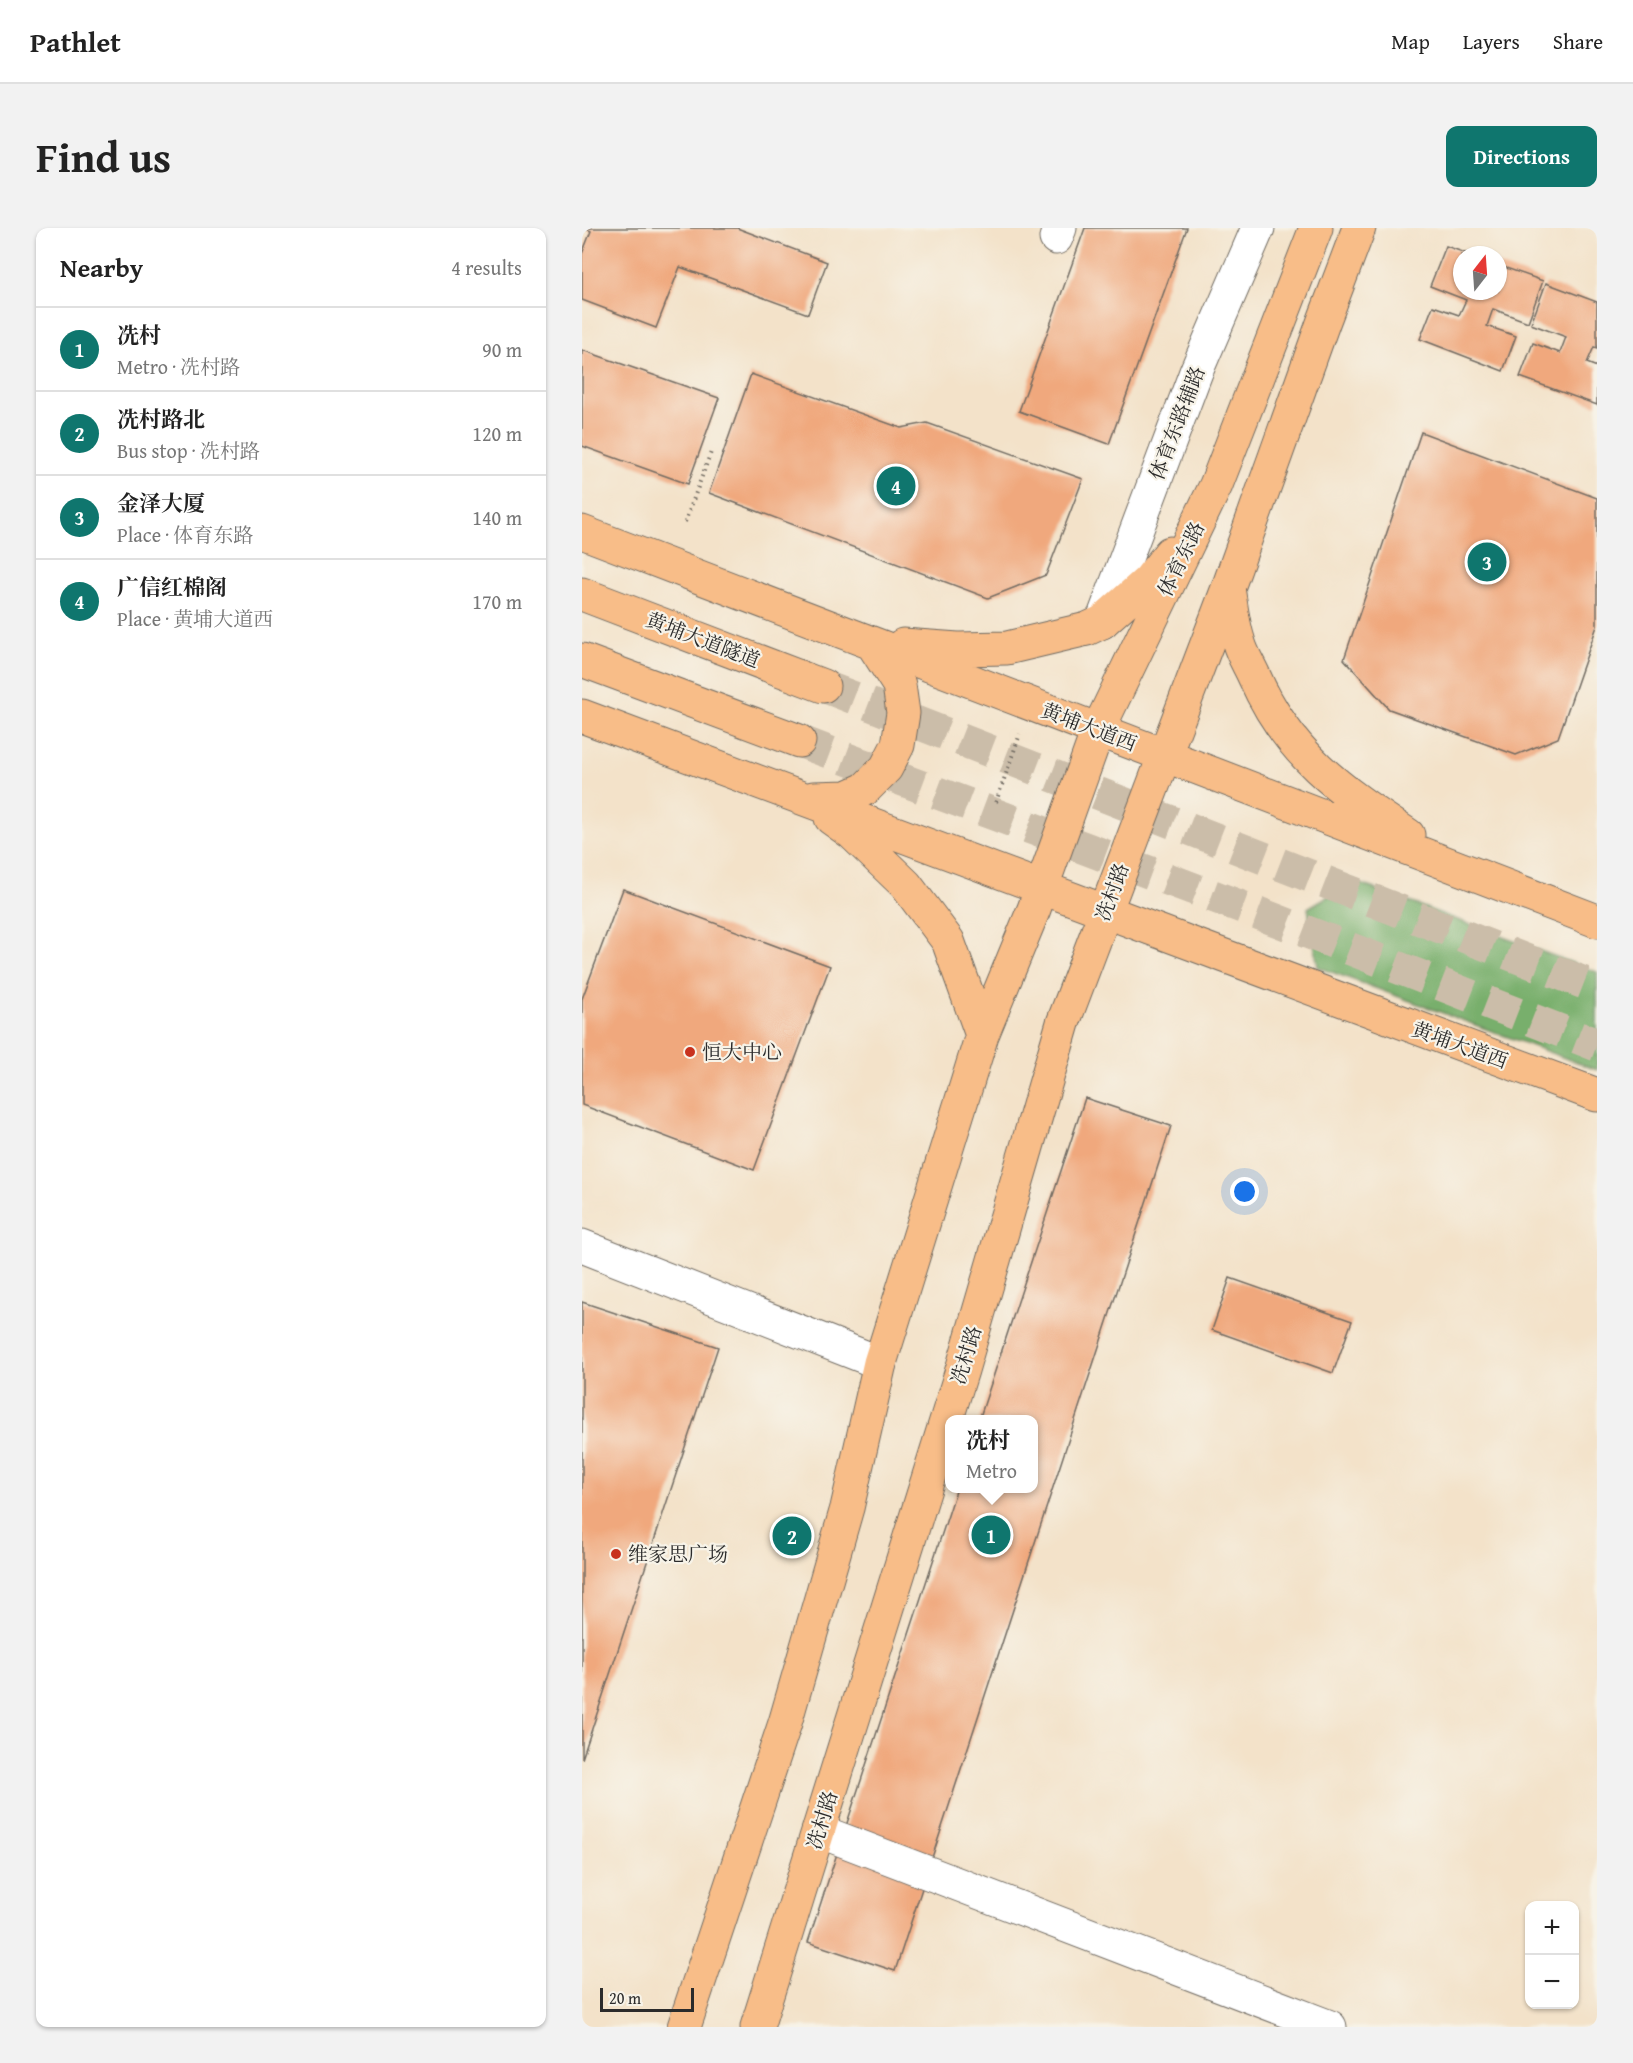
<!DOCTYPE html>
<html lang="en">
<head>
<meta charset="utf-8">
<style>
  :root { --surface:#fff; --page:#f2f2f2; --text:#222; --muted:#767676; --line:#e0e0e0; --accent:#0f766e }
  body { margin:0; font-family:"Gentium Book Plus","Noto Serif SC",serif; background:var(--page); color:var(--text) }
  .controls { position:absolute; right:18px; bottom:18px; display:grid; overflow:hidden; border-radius:12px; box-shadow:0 2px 4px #0004 }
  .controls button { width:54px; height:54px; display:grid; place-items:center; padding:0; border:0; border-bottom:2px solid var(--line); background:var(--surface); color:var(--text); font:30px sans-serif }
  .compass { position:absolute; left:871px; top:18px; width:54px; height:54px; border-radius:50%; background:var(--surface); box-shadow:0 2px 4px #0004; rotate:17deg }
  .scale { position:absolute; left:18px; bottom:15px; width:94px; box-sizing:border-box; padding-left:6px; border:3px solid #2b2b2b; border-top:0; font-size:16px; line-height:21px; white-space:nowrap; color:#2b2b2b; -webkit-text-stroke:4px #f7f3e8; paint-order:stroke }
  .you { position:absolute; left:663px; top:964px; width:21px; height:21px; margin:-15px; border:4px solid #fff; border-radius:50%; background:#1a73e8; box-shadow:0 0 0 9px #1a73e833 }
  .badge { display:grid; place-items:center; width:39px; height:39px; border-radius:50%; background:var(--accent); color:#fff; font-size:20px; font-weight:700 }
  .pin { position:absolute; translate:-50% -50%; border:3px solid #fff; box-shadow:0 2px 6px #0006 }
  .popup { position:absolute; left:363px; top:1187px; width:93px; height:78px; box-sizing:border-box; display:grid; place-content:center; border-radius:12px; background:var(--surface); filter:drop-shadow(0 2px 4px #0005); font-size:20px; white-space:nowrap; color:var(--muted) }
  .popup b { font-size:22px; color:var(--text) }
  .popup::after { content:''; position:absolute; left:50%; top:100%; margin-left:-12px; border:12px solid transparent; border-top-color:var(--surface) }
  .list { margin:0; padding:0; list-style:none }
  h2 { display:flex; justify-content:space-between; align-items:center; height:78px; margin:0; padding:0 24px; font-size:26px }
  h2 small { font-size:20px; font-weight:400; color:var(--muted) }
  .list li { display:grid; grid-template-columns:39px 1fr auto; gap:18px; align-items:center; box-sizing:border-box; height:84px; padding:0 24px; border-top:2px solid var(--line) }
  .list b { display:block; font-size:22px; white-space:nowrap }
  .list p { margin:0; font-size:20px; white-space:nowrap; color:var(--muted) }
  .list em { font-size:20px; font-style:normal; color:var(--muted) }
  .map { position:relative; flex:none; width:1015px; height:1799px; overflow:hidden; border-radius:12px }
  header { display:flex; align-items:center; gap:36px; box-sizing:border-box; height:84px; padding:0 30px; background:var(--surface); border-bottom:2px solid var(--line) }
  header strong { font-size:28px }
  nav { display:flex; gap:33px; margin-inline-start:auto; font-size:21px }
  .intro { display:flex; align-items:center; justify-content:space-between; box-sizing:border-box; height:144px; padding:0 36px }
  h1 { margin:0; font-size:42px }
  .button { padding:15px 27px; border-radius:12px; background:var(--accent); color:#fff; font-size:21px; font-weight:700 }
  main { display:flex; gap:36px; padding:0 36px }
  aside { flex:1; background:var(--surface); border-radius:12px; box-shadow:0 2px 4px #0004 }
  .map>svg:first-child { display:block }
  .forest { fill:#78af6c; stroke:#526d4c; stroke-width:1.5 }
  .building { fill:#f0a87d }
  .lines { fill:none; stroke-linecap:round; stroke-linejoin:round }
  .major-tunnel { stroke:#cbbda9; stroke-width:33; stroke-dasharray:33 16; stroke-linecap:butt }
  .minor-casing { stroke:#716b62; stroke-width:35 }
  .major-casing { stroke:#716b62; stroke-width:35 }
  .path { stroke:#716b62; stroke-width:4; stroke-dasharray:1.5 4.5; stroke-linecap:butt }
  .minor { stroke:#fff; stroke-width:33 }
  .major { stroke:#f8bd88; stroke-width:33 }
  .poi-dot { fill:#c8321e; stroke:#f7f3e8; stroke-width:2 }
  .labels { text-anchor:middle; stroke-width:4.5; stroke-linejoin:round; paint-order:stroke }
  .street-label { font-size:20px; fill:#2b2b2b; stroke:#f7f3e8 }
  .poi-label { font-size:20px; fill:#2b2b2b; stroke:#f7f3e8; text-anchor:start }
</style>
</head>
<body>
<header>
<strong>Pathlet</strong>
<nav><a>Map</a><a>Layers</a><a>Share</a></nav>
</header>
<div class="intro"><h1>Find us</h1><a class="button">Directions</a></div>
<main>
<aside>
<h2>Nearby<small>4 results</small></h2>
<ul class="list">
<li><span class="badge">1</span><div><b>冼村</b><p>Metro · 冼村路</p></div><em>90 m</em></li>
<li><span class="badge">2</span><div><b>冼村路北</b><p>Bus stop · 冼村路</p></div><em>120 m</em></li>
<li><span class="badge">3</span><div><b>金泽大厦</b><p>Place · 体育东路</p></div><em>140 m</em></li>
<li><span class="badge">4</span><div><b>广信红棉阁</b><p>Place · 黄埔大道西</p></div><em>170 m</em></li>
</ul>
</aside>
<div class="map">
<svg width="1015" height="1799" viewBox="0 0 1015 1799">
  <rect width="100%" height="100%" fill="#f7f3e8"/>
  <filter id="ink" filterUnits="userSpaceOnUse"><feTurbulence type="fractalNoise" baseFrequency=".0167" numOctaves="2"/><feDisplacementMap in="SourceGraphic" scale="12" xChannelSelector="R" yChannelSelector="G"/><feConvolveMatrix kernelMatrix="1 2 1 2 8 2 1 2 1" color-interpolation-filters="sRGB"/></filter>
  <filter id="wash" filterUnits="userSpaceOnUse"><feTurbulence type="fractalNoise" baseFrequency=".008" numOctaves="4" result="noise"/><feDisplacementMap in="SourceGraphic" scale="24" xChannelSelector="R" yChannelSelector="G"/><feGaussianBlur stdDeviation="1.35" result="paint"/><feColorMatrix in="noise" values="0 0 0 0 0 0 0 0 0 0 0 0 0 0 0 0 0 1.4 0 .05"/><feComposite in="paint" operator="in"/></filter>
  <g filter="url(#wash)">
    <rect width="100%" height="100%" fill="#f3e2c9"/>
    <path class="forest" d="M771 653 1015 744V842L736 739 726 680Z"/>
    <g id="blocks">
      <path class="building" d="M1 0H155L245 34 226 86 98 39 74 100 0 72V26L9 3Z
        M503 0H605L527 216 437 183Z
        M864 18 889 27H880V63H916V37L961 53 946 94 911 81 905 98 934 108 921 143 838 111 851 78 877 87 884 72 848 58Z
        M964 55 1015 74V120L1012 119 1005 135 1015 139V177L938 149 951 115 978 125 984 109 949 96Z
        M0 122 137 170 106 256 0 218Z
        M169 146 319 200 345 195 501 251 464 347 406 370 127 265Z
        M839 204 1015 270V398L976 510 934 527 807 481 762 431Z
        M41 661 248 738 172 942 0 877V771Z
        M503 870 589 898 313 1743 226 1714 375 1260H451V1192H397Z
        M648 1050 770 1093 751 1145 630 1102Z
        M0 1074 136 1119 0 1531Z"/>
    </g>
  </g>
  <g filter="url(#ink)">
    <use href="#blocks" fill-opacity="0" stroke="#716b62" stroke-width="1.5"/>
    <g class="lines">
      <path class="major-tunnel" d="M241 458 1015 760
        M217 513 676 685 1015 817"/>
      <g class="minor-casing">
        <path id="minor" d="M474 10 478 0
          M520 394 614 144 676 0
          M0 1018 298 1135
          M237 1603 748 1799"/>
      </g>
      <g class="major-casing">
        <path id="major" d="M0 304 1015 693
          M646 360C649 378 651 397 657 415 660 426 667 437 672 448 706 526 758 562 826 607
          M0 366 241 458
          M321 417 376 421 425 420 505 401 520 394 567 352 588 325
          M0 432 217 513
          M0 488 1015 867
          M231 570 265 569 283 561 304 540 316 517 321 485 317 457 290 415
          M249 590 270 605 324 657 366 713 400 807
          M102 1799 203 1495 265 1280 298 1135 400 807 452 681 516 502 634 257 734 0
          M175 1799 380 1142 481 795 646 360 741 95 777 0"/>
      </g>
      <path class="path" d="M103 294 129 224
        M414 574 438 506"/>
      <use href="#minor" class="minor"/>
      <use href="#major" class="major"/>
    </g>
  </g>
  <g class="poi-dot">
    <circle cx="108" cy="824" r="6"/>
    <circle cx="34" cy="1326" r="6"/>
  </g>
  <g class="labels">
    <g class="street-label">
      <text transform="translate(595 195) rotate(-69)" y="7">体育东路辅路</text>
      <text transform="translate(599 331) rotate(-64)" y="7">体育东路</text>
      <text transform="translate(121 412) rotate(21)" y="7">黄埔大道隧道</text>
      <text transform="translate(507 499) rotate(21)" y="7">黄埔大道西</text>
      <text transform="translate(530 664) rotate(-70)" y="7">冼村路</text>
      <text transform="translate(878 817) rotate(20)" y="7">黄埔大道西</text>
      <text transform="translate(384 1127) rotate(-73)" y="7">冼村路</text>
      <text transform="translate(240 1592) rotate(-73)" y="7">冼村路</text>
    </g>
    <g class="poi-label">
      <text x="120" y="831">恒大中心</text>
      <text x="46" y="1333">维家思广场</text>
    </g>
  </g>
</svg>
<div class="controls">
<button>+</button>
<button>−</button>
</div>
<svg class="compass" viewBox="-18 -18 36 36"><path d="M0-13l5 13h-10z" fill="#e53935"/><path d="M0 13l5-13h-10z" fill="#767676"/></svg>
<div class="scale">20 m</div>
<div class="you"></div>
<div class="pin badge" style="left:409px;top:1307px">1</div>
<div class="popup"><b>冼村</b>Metro</div>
<div class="pin badge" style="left:210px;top:1308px">2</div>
<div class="pin badge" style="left:905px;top:334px">3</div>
<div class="pin badge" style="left:314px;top:258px">4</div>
</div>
</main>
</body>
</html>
